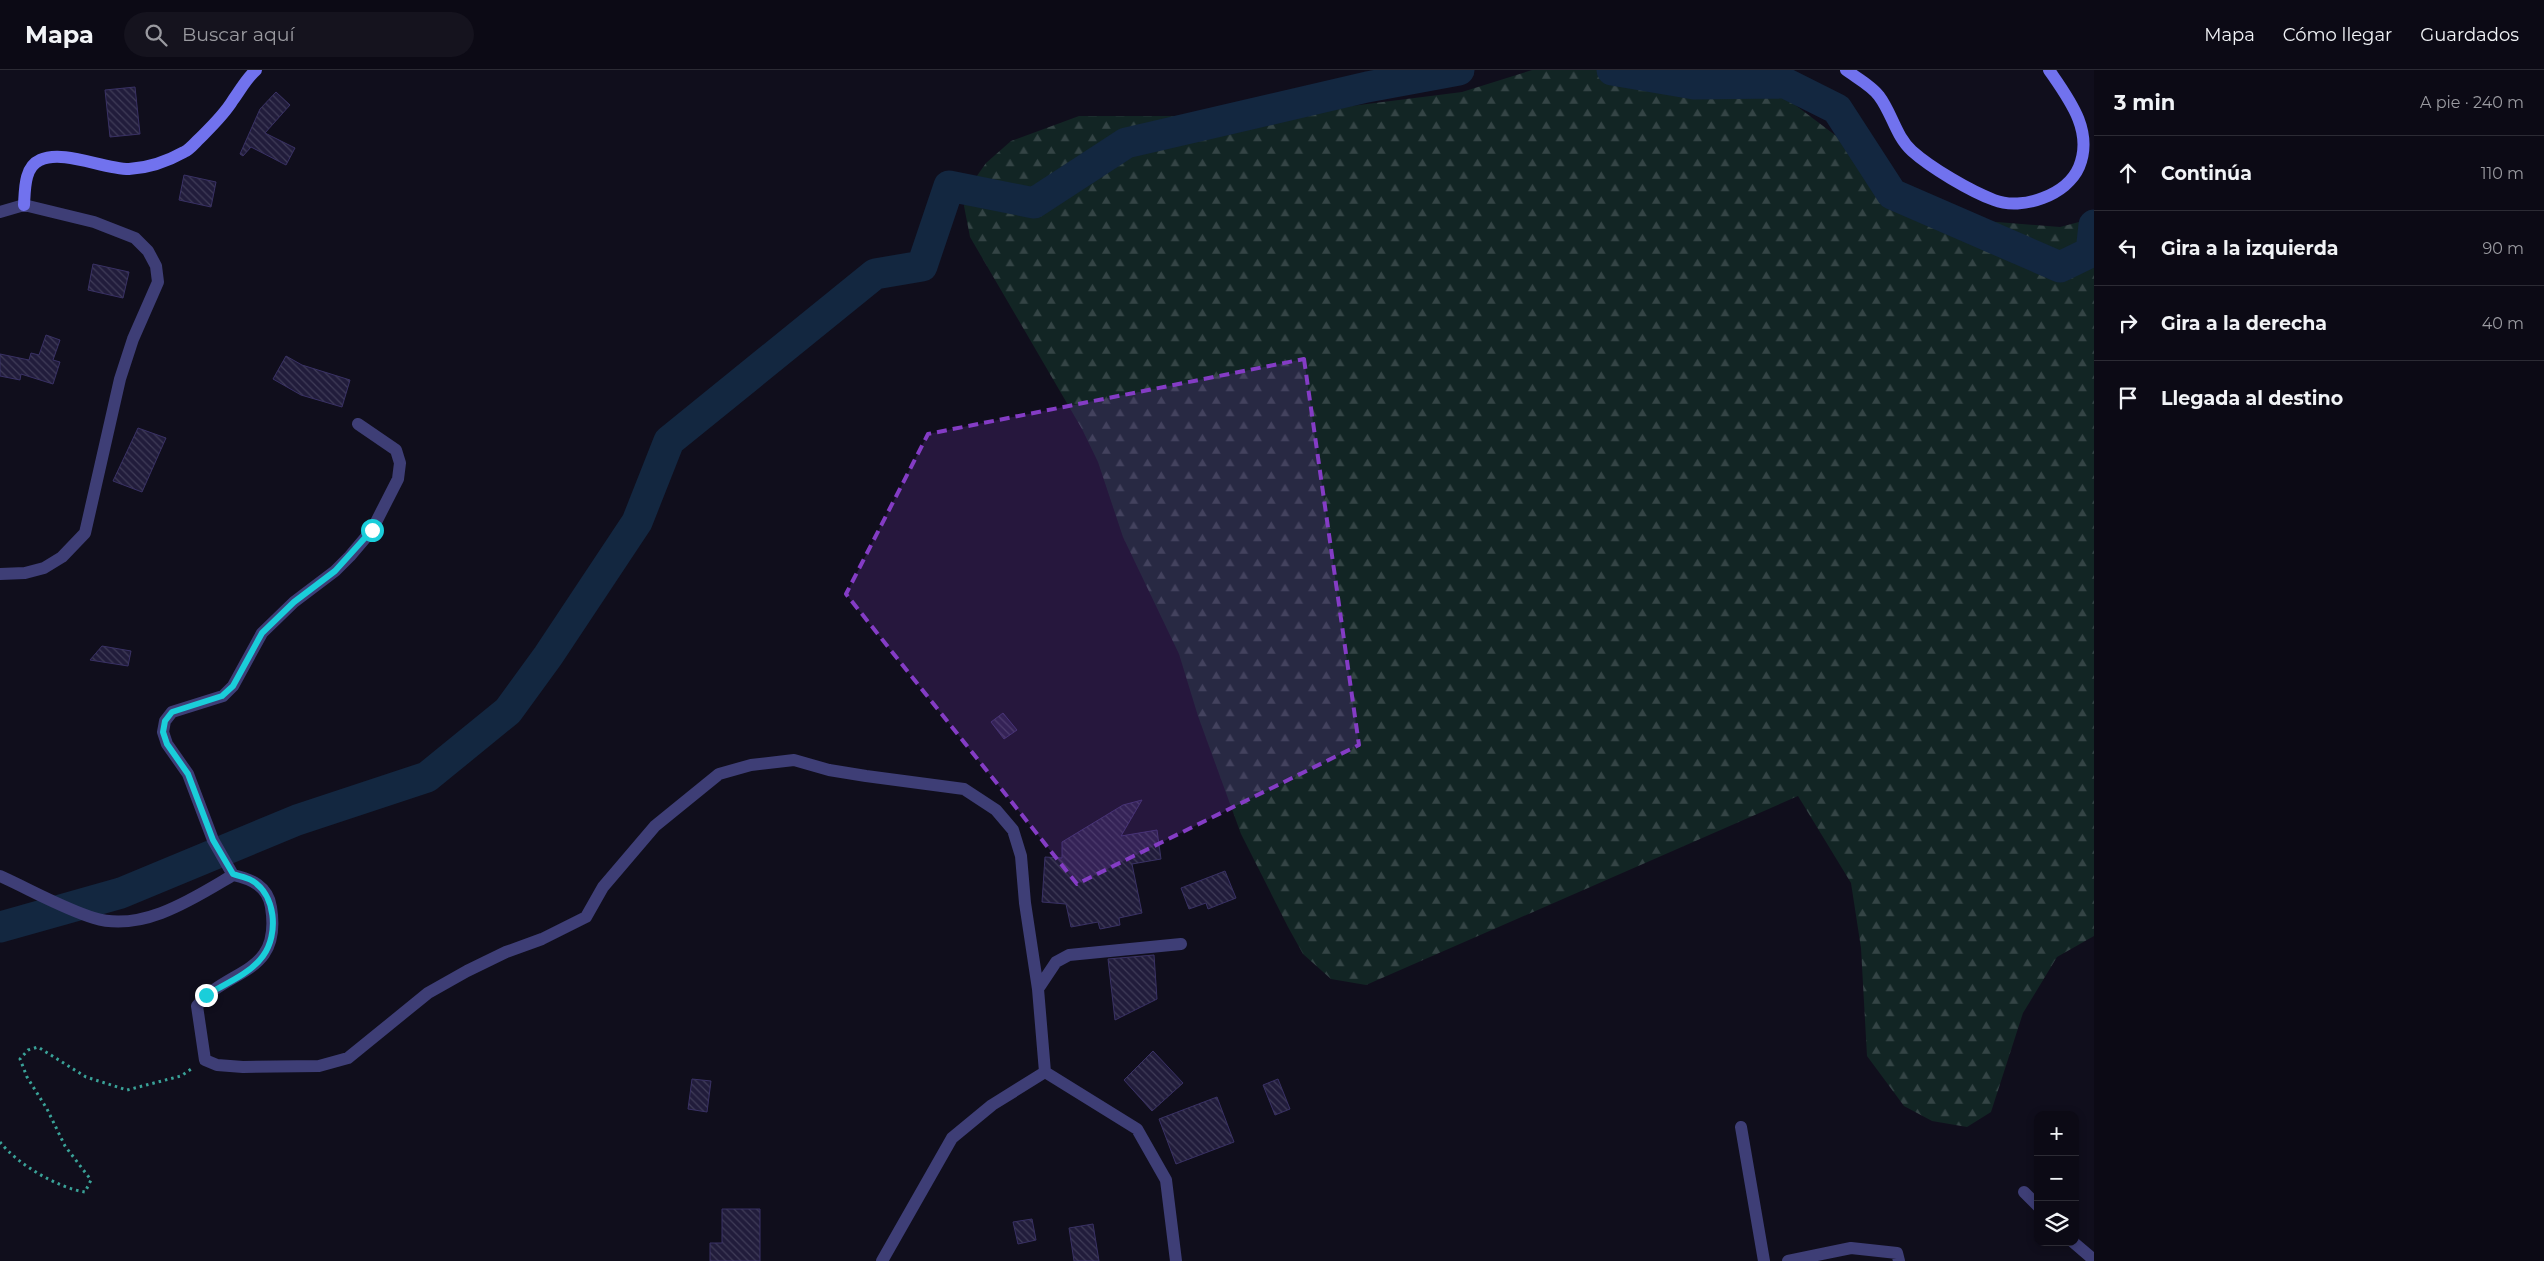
<!DOCTYPE html>
<html lang="es">
<head>
<meta charset="utf-8">
<style>
  :root { --surface:#0c0a15; --page:#15131e; --text:#f1f3f6; --muted:#9a9aa0; --line:#2c2b34 }
  body { margin:0; font-family:Montserrat,sans-serif; background:var(--page); color:var(--text) }
  .controls { position:absolute; right:15px; bottom:15px; display:grid; overflow:hidden; border-radius:10px; box-shadow:0 2px 8px #0003 }
  .controls button { width:45px; height:45px; display:grid; place-items:center; padding:0; border:0; border-bottom:1px solid var(--line); background:var(--surface); color:var(--text); font:25px sans-serif }
  .stop { position:absolute; width:15px; height:15px; margin:-11px; border:4px solid #1aceda; border-radius:50%; background:#fff }
  .stop.end { background:#1aceda; border-color:#fff; box-shadow:0 1px 5px #0008 }
  .list { margin:0; padding:0; list-style:none }
  h2 { display:flex; justify-content:space-between; align-items:center; height:65px; margin:0; padding:0 20px; font-size:21px }
  h2 small { font-size:16px; font-weight:400; color:var(--muted) }
  .list li { display:grid; grid-template-columns:32px 1fr auto; gap:15px; align-items:center; box-sizing:border-box; height:75px; padding:0 20px; border-top:1px solid var(--line) }
  .list b { display:block; font-size:19px; white-space:nowrap }
  .list em { font-size:16px; font-style:normal; color:var(--muted) }
  .icon { flex:none; width:28px; height:28px; fill:none; stroke:currentColor; stroke-width:2; stroke-linecap:round; stroke-linejoin:round }
  .map { position:relative; flex:none; width:2094px; height:1191px; overflow:hidden }
  header { display:flex; align-items:center; gap:30px; box-sizing:border-box; height:70px; padding:0 25px; background:var(--surface); border-bottom:1px solid var(--line) }
  header strong { font-size:24px }
  nav { display:flex; gap:28px; margin-inline-start:auto; font-size:18px }
  .search { width:350px; height:45px; background:var(--page); display:flex; align-items:center; gap:12px; box-sizing:border-box; padding:0 18px; border-radius:28px; color:var(--muted); font-size:19px }
  main { display:flex }
  aside { flex:1; background:var(--surface) }
  .map>svg:first-child { display:block }
  .forest { fill:url(#forest-firs) }
  .lines { fill:none; stroke-linecap:round; stroke-linejoin:round }
  .river { stroke:#132740; stroke-width:31 }
  .building { fill:url(#building-back-hatch); stroke:#393164 }
  .path { stroke:#3aa298; stroke-width:3; stroke-dasharray:2.5 4; stroke-linecap:butt }
  .street { stroke:#3e3e76; stroke-width:12 }
  .secondary { stroke:#7172ee; stroke-width:12 }
  .route { stroke:#1aceda; stroke-width:6 }
  .marked { fill:#843cc5; fill-opacity:0.2; stroke:#843cc5; stroke-width:4; stroke-dasharray:10 6; stroke-linejoin:round }
</style>
</head>
<body>
<header>
<strong>Mapa</strong>
<div class="search"><svg class="icon" aria-label="search" viewBox="0 0 24 24"><circle cx="10" cy="10" r="6"/><path d="M15 15l6 6"/></svg>Buscar aquí</div>
<nav><a>Mapa</a><a>Cómo llegar</a><a>Guardados</a></nav>
</header>
<main>
<div class="map">
<svg width="2094" height="1191" viewBox="0 0 2094 1191">
  <defs>
    <pattern id="forest-firs" width="22" height="20" patternUnits="userSpaceOnUse" patternTransform="scale(1.25)"><rect width="22" height="20" fill="#122524"/><path d="M5 1l3.5 6h-7zM16 11l3.5 6h-7z" fill="#344445"/></pattern>
    <pattern id="building-back-hatch" width="6" height="6" patternUnits="userSpaceOnUse" patternTransform="scale(1.25)"><rect width="6" height="6" fill="#211c3b"/><path d="M-1 5l2 2M0 0l6 6M5-1l2 2" fill="none" stroke="#403c58"/></pattern>
  </defs>
  <rect width="100%" height="100%" fill="#100e1c"/>
  <path class="forest" d="M1532 0H1749L1892 108 1951 139 1985 151 2060 157 2094 148V866L2057 887 2023 943 1991 1042 1967 1057 1932 1051 1904 1036 1867 986 1861 878 1851 813 1798 726 1366 915 1331 909 1303 884 1288 857 1241 764 1198 646 1179 584 1123 467 1098 392 1082 359 970 167 964 136 967 120 986 93 1011 71 1079 46H1272L1462 22Z"/>
  <g class="lines">
    <path class="river" d="M1612 0 1694 14 1785 13 1837 39 1892 124 2060 197 2091 182 2094 155
      M0 857 121 823 297 750 427 707 508 641 548 586 637 452 669 371 875 204 922 196 949 116 1034 133 1126 73 1367 17 1459 0"/>
  </g>
  <path class="building" d="M135 17 140 64 110 67 105 20Z
    M276 22 290 35 265 63 295 78 286 95 251 77 243 86 240 84 260 39Z
    M184 105 216 112 211 137 179 130Z
    M93 194 129 202 123 228 88 220Z
    M46 265 60 270 53 290 60 292 53 314 21 304 20 310 0 306V284L29 290 31 283 39 285Z
    M286 286 302 295 350 310 342 337 301 325 273 309Z
    M138 358 166 368 142 422 113 411Z
    M102 576 131 581 128 596 90 590Z
    M1003 643 1017 660 1004 669 991 652Z
    M1142 730 1121 766 1157 760 1161 789 1132 794 1142 843 1119 848 1120 855 1100 859 1098 852 1071 857 1066 834 1042 832 1045 787 1062 788V772L1123 735Z
    M1225 801 1236 828 1208 839 1206 833 1189 839 1181 818Z
    M1154 885 1157 929 1115 950 1108 889Z
    M1153 981 1183 1013 1152 1041 1124 1010Z
    M692 1009 711 1011 707 1042 688 1039Z
    M1278 1009 1290 1039 1275 1045 1263 1015Z
    M1217 1027 1234 1072 1176 1094 1159 1049Z
    M722 1139H760V1191H710V1173H722Z
    M1032 1149 1036 1170 1018 1174 1013 1152Z
    M1093 1154 1099 1191H1074L1069 1158Z"/>
  <g class="lines">
    <path class="path" d="M0 1072C17 1094 58 1118 85 1122L91 1110 65 1076 47 1039 27 1007 20 989 28 980 38 977 86 1007 127 1020 181 1006 194 997"/>
    <path class="street" d="M0 142 24 135 94 152 135 168 148 181 156 196 158 212 133 269 120 309 85 463 62 487 44 498 25 503 0 504
      M233 805 213 770 188 704 167 674 163 662 165 651 172 642 223 626 233 616 262 563 294 532 335 501 350 486 372 460 398 409 400 393 396 380 358 354
      M0 806C29 819 64 839 94 848 142 863 194 828 233 805 251 809 268 816 271 837 282 906 228 897 197 936L205 990 217 995 243 997 319 996 348 988 428 923 467 901 506 882 542 869 586 847 603 817 655 756 719 704 751 695 794 690 829 700 866 706 964 719 996 740 1013 760 1021 786 1025 833 1038 919 1045 1002 1137 1059 1166 1110 1176 1191
      M1038 919 1056 892 1069 885 1181 874
      M1741 1057 1764 1191
      M2024 1122 2038 1136
      M2073 1172 2094 1190
      M882 1191 952 1068 992 1035 1045 1002
      M1788 1191 1851 1178 1897 1183 1899 1191"/>
    <path class="secondary" d="M1846 0C1857 8 1872 16 1879 26 1892 43 1896 67 1912 81 1931 98 1970 121 1994 130 2022 141 2067 125 2079 97 2094 61 2069 29 2049 0
      M24 135C25 120 24 97 40 90 63 79 103 99 129 99 148 98 168 91 184 82 189 80 194 74 198 70 211 57 224 45 233 30 241 19 246 9 256 0"/>
  </g>
  <g class="lines">
    <path class="route" d="M206 925C225 914 250 904 263 886 279 864 276 824 251 810 246 807 238 806 233 804L213 770 188 704 167 674 163 662 165 651 172 642 222 626 233 616 262 563 294 532 335 501 372 460"/>
  </g>
  <path class="marked" d="M1304 289 1359 675 1077 814 846 524 928 364Z"/>
</svg>
<div class="controls">
<button>+</button>
<button>−</button>
<button><svg class="icon" aria-label="layers" viewBox="0 0 24 24"><path d="M12 4l9 5-9 5-9-5zM3 14l9 5 9-5"/></svg></button>
</div>
<div class="stop" style="left:372px;top:460px"></div>
<div class="stop end" style="left:206px;top:925px"></div>
</div>
<aside>
<h2>3 min<small>A pie · 240 m</small></h2>
<ul class="list">
<li><svg class="icon" aria-label="ahead" viewBox="0 0 24 24"><path d="M12 20V5M6 11l6-6 6 6"/></svg><div><b>Continúa</b></div><em>110 m</em></li>
<li><svg class="icon" aria-label="left" viewBox="0 0 24 24"><path d="M17 20v-9H6M10 6l-5 5 5 5"/></svg><div><b>Gira a la izquierda</b></div><em>90 m</em></li>
<li><svg class="icon" aria-label="right" viewBox="0 0 24 24"><path d="M7 20v-9h11M14 6l5 5-5 5"/></svg><div><b>Gira a la derecha</b></div><em>40 m</em></li>
<li><svg class="icon" aria-label="arrive" viewBox="0 0 24 24"><path d="M6 21V4h12l-3 4 3 4H6"/></svg><div><b>Llegada al destino</b></div></li>
</ul>
</aside>
</main>
</body>
</html>
